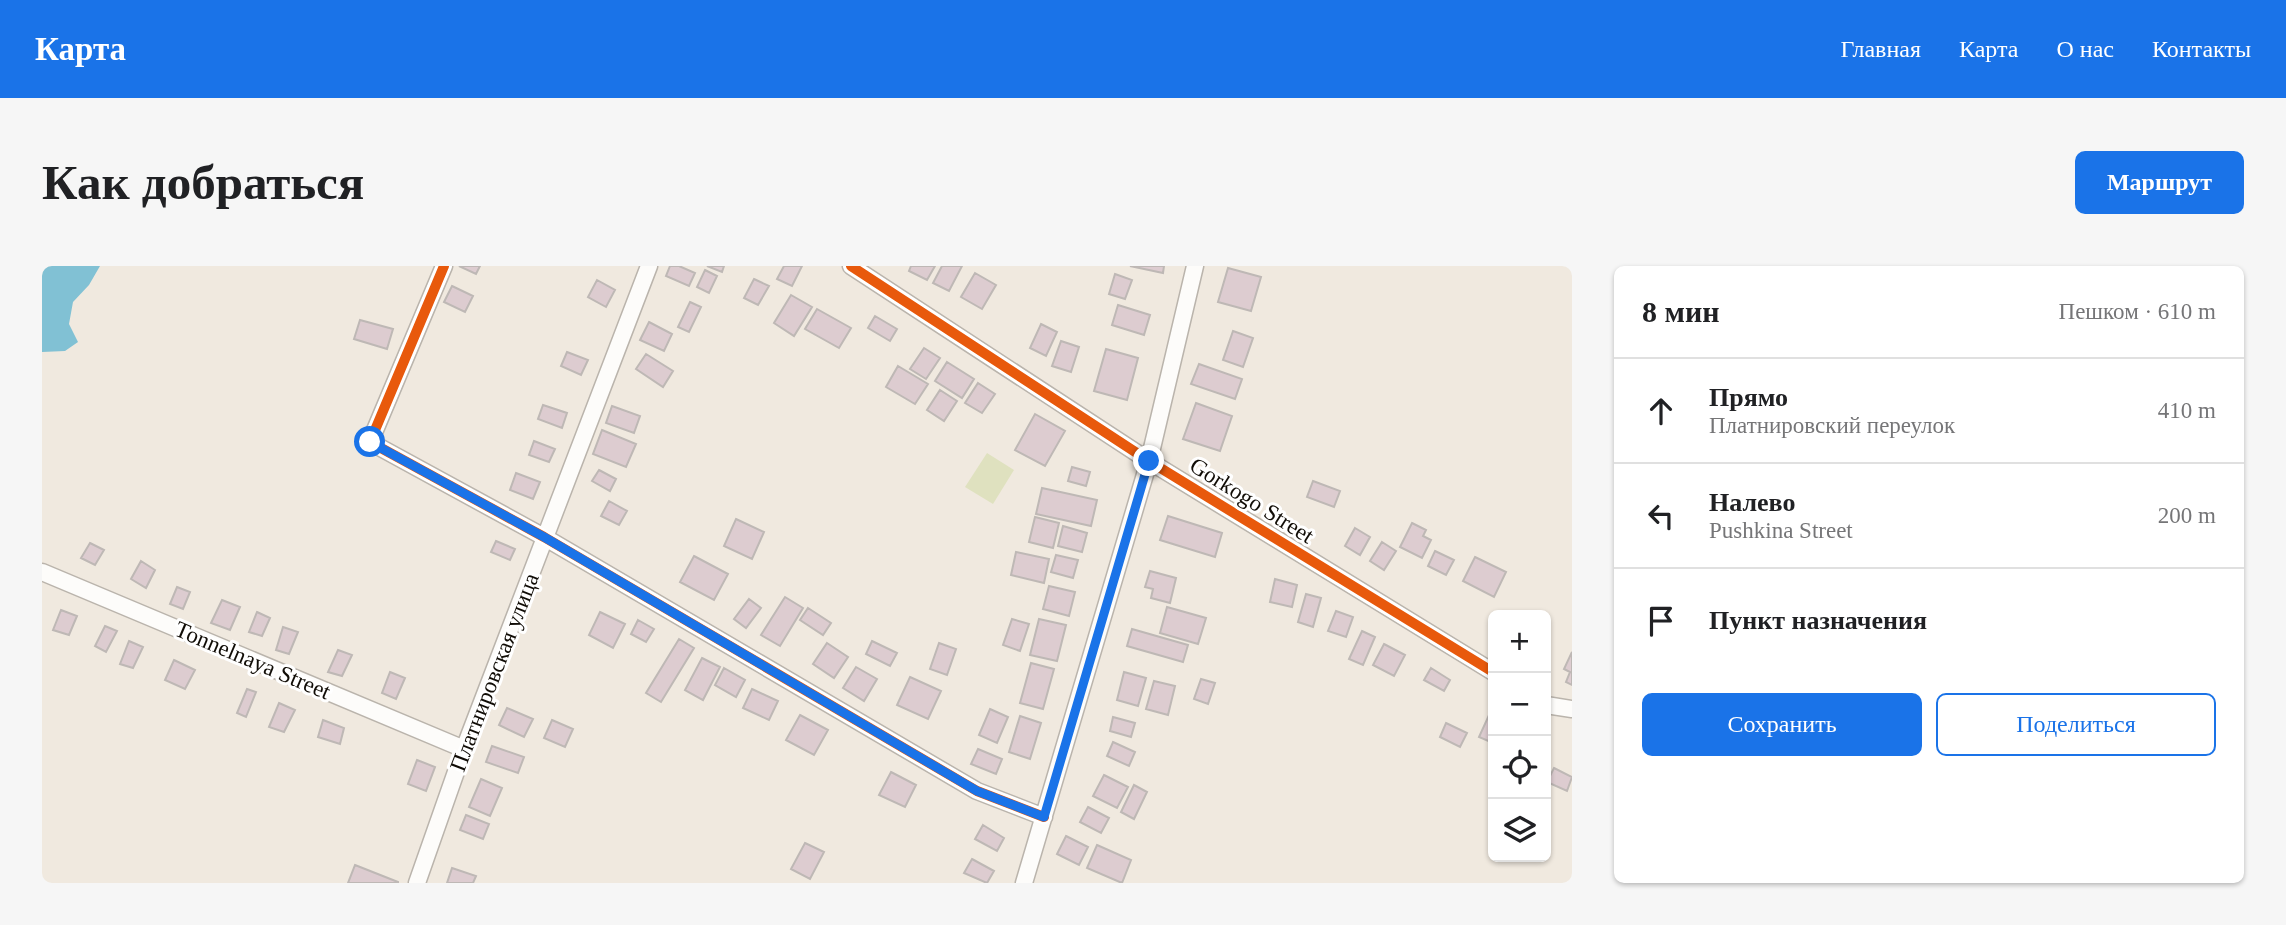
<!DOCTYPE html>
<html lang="ru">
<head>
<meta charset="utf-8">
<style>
  :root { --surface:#fff; --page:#f6f6f6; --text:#202124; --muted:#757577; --line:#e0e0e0; --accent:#1a73e8 }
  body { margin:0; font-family:"Times New Roman",serif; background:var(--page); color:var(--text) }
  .controls { position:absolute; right:21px; bottom:21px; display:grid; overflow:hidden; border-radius:10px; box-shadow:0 2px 5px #0004 }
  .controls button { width:63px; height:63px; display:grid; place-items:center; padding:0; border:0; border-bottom:2px solid var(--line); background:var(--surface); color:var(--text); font:35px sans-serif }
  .stop { position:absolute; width:21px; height:21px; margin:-16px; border:5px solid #1a73e8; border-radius:50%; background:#fff }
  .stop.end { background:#1a73e8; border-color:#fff; box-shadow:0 2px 7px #0008 }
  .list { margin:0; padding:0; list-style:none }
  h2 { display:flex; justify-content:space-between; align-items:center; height:91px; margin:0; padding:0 28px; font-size:30px }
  h2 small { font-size:23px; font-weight:400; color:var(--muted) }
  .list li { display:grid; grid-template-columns:46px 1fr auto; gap:21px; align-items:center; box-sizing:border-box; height:105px; padding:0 28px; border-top:2px solid var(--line) }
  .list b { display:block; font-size:26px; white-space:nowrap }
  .list p { margin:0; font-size:23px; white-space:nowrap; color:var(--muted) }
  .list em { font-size:23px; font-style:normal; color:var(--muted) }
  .actions { display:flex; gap:14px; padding:21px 28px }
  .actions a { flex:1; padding:16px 0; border:2px solid var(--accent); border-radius:10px; text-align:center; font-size:24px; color:var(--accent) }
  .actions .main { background:var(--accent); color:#fff }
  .icon { flex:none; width:38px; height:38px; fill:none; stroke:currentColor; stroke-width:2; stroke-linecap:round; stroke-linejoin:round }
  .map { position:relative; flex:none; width:1530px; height:617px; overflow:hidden; border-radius:10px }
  header { display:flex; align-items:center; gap:42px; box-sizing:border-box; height:98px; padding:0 35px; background:var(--accent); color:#fff }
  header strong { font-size:33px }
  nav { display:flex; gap:38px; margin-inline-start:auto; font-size:24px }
  .intro { display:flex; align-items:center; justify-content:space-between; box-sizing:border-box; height:168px; padding:0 42px }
  h1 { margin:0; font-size:49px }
  .button { padding:18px 32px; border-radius:10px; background:var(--accent); color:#fff; font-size:24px; font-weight:700 }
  main { display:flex; gap:42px; padding:0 42px }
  aside { flex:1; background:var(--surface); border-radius:10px; box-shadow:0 2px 5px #0004 }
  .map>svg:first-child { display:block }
  .green { fill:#dfe1bf }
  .water { fill:#81c1d4 }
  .building { fill:#ddccd0; stroke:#beb8b5; stroke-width:2 }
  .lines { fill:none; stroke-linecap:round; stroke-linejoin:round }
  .street-casing { stroke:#bab4ac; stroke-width:19 }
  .street { stroke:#fdfcfa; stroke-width:16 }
  .cycleway-casing { stroke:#fff; stroke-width:15 }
  .cycleway { stroke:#e8590c; stroke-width:10 }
  .route { stroke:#1a73e8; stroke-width:9 }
  .labels { text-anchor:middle; stroke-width:6; stroke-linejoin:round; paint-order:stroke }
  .street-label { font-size:23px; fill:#100c06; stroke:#fff }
</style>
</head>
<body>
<header>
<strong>Карта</strong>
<nav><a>Главная</a><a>Карта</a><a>О нас</a><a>Контакты</a></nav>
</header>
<div class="intro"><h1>Как добраться</h1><a class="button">Маршрут</a></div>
<main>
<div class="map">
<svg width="1530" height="617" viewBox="0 0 1530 617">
  <rect width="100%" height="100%" fill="#f0e9df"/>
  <path class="green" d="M945 187 972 204 951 238 923 221Z"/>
  <path class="water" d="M0 0H58L47 19 31 36 27 58 36 76 23 85 0 86Z"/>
  <path class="building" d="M417 0H438L434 8Z
    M628 0H637L653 7 647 20 624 10Z
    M665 0H682L680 6Z
    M742 0H760L750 20 735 13Z
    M869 0H893L885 14 867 5Z
    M900 0H920L907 25 891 17Z
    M1088 0H1122L1121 7Z
    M1186 2 1219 11 1209 45 1176 36Z
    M663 4 675 10 667 27 655 21Z
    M933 7 954 19 940 43 919 31Z
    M1073 8 1090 14 1083 33 1067 28Z
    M712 13 727 20 716 39 702 32Z
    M555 14 573 24 564 41 546 31Z
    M410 20 431 30 423 46 402 36Z
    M749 29 770 41 752 70 732 57Z
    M648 36 659 41 647 66 636 61Z
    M1076 39 1108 49 1102 69 1070 59Z
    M775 43 809 62 797 82 763 63Z
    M833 50 855 63 848 75 826 62Z
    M318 54 351 63 345 83 312 73Z
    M607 56 630 68 622 85 598 74Z
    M999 58 1015 66 1004 90 988 82Z
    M1191 65 1211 72 1201 101 1181 94Z
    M1019 75 1037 81 1029 106 1010 100Z
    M882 82 898 92 884 113 868 103Z
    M1064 83 1096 92 1085 134 1052 125Z
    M525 86 546 94 539 109 519 100Z
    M604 88 631 105 621 121 594 103Z
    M905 96 932 113 920 132 893 115Z
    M1157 98 1200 113 1193 133 1149 118Z
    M856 100 886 118 873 138 844 121Z
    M936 117 953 128 940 147 923 137Z
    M898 124 915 135 902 155 885 144Z
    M1154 137 1190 150 1178 185 1141 173Z
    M501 139 525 147 520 162 496 153Z
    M570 140 598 150 592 167 564 157Z
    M993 148 1023 165 1003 200 973 184Z
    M560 164 594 178 584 201 551 188Z
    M492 175 513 183 507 196 487 189Z
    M1030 201 1048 206 1044 220 1026 215Z
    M557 204 574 213 568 225 550 215Z
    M474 207 498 216 491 233 468 224Z
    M1271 215 1298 225 1292 241 1265 231Z
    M1000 222 1055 234 1049 260 994 248Z
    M567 235 585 245 577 259 559 250Z
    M1126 250 1180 267 1173 291 1118 274Z
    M993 251 1017 257 1011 282 987 276Z
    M694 253 722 266 710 293 682 280Z
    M1370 257 1384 264 1381 270 1389 274 1380 292 1358 281Z
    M1021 260 1045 267 1040 286 1016 280Z
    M1313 262 1328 271 1318 289 1303 280Z
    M454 275 473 283 468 294 449 286Z
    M1340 276 1354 285 1342 304 1328 295Z
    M48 277 62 284 53 299 39 292Z
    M1393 285 1412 294 1404 309 1386 300Z
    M974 286 1007 293 1002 317 969 309Z
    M1014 289 1036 294 1031 312 1009 306Z
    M652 290 686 308 672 334 638 316Z
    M1433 291 1464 306 1452 331 1421 315Z
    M99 295 113 304 104 322 89 313Z
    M1108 305 1134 312 1128 337 1109 332 1111 323 1103 321Z
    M1233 313 1255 319 1250 341 1228 336Z
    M1007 320 1033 326 1027 350 1001 343Z
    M135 321 148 326 141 343 128 338Z
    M1264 328 1279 332 1271 361 1256 356Z
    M743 331 761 342 738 380 719 369Z
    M707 333 719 342 704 362 692 353Z
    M180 334 198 341 188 364 169 357Z
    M1125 341 1164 352 1156 378 1118 367Z
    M766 342 789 357 781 369 758 354Z
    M19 344 35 350 27 369 11 364Z
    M1294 345 1311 351 1304 371 1286 365Z
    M215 346 228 352 220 370 207 366Z
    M558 346 583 358 571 382 547 369Z
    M970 353 987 358 978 385 961 379Z
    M997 353 1024 359 1015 395 988 389Z
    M596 354 612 363 604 376 589 368Z
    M63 360 75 365 64 386 53 380Z
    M241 361 256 366 247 388 234 384Z
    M1090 363 1146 379 1141 396 1085 380Z
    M1320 365 1333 371 1321 399 1307 393Z
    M637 373 652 382 619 436 604 427Z
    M87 375 101 381 91 402 78 398Z
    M830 375 855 387 848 400 824 388Z
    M785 377 806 391 792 412 771 398Z
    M897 377 914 383 905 409 888 403Z
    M1342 378 1363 389 1352 410 1331 399Z
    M296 384 310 389 300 410 286 406Z
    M1530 386V419L1524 416 1528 406 1522 403Z
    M660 392 678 401 661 434 643 424Z
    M132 394 153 404 143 423 123 414Z
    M989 397 1012 403 1001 443 978 437Z
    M814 401 835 413 822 435 801 422Z
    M682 402 703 414 694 431 673 419Z
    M1389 402 1408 414 1402 425 1382 414Z
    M348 406 363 412 354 433 340 427Z
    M1082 406 1104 412 1096 440 1075 434Z
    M868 411 899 425 886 453 855 439Z
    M1159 413 1173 417 1166 438 1152 433Z
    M1112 415 1133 420 1126 449 1104 443Z
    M205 423 214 426 204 451 195 447Z
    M710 423 736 435 727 454 701 442Z
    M237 437 253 444 242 466 227 461Z
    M465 442 491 453 482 471 457 459Z
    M948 443 966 451 955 477 937 469Z
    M758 449 786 464 772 489 744 474Z
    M1447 449 1451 451V477L1437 471Z
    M978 450 999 457 988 493 967 486Z
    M1071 451 1093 457 1089 471 1068 465Z
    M281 454 302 462 298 478 276 471Z
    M510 454 531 463 523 481 502 472Z
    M1404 457 1425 467 1418 481 1398 471Z
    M1071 476 1093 486 1087 500 1065 490Z
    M450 480 482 491 476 507 444 496Z
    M936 483 960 493 954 508 929 498Z
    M375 494 393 501 384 525 366 518Z
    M1512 502 1530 511 1525 525 1505 516Z
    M849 506 874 519 863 541 837 529Z
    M1062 509 1086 521 1075 542 1051 530Z
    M439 513 460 522 448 550 427 541Z
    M1092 519 1105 526 1092 553 1079 546Z
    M1046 541 1067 552 1059 567 1038 556Z
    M424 549 447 558 441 573 418 564Z
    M941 559 962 572 955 585 933 573Z
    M1024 570 1046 581 1037 599 1015 588Z
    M763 577 782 586 768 613 749 603Z
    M1055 579 1089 594 1080 617 1045 602Z
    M930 593 952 605 945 617 922 607Z
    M313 599 356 616V617H306Z
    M410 602 434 610 431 617H405Z"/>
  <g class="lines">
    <g class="street-casing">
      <path id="street" d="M402 0 328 176 502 271 935 525 1002 551
        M809 0 1107 195 1451 406
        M0 306 422 483
        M1504 439 1530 443
        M375 617 422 483 607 0
        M982 617 1107 195 1153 0"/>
    </g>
    <use href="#street" class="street"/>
    <g class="cycleway-casing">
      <path id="cycleway" d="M402 0 328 176 502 271 935 525 1002 551
        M809 0 1107 195 1451 406"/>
    </g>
    <use href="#cycleway" class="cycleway"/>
  </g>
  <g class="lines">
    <path class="route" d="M328 176 502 271 935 525 1002 551 1107 195"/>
  </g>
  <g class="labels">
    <g class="street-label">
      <text transform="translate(1210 234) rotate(32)" y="8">Gorkogo Street</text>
      <text transform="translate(211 394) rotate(23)" y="8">Tonnelnaya Street</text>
      <text transform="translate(452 406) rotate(-69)" y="8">Платнировская улица</text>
    </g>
  </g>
</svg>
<div class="controls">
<button>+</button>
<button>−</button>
<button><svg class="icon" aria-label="locate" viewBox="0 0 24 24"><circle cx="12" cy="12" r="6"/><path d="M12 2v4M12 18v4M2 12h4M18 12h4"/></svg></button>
<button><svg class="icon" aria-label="layers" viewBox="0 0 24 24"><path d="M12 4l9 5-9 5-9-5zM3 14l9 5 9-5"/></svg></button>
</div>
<div class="stop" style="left:328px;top:176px"></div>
<div class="stop end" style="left:1107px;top:195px"></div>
</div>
<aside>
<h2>8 мин<small>Пешком · 610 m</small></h2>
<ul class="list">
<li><svg class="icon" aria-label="ahead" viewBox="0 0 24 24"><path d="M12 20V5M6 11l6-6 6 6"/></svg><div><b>Прямо</b><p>Платнировский переулок</p></div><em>410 m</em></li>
<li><svg class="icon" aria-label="left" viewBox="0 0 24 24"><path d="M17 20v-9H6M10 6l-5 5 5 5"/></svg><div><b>Налево</b><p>Pushkina Street</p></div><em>200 m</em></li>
<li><svg class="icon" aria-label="arrive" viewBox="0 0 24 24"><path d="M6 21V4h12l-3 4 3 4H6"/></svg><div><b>Пункт назначения</b></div></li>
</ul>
<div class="actions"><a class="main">Сохранить</a><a>Поделиться</a></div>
</aside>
</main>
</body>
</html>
